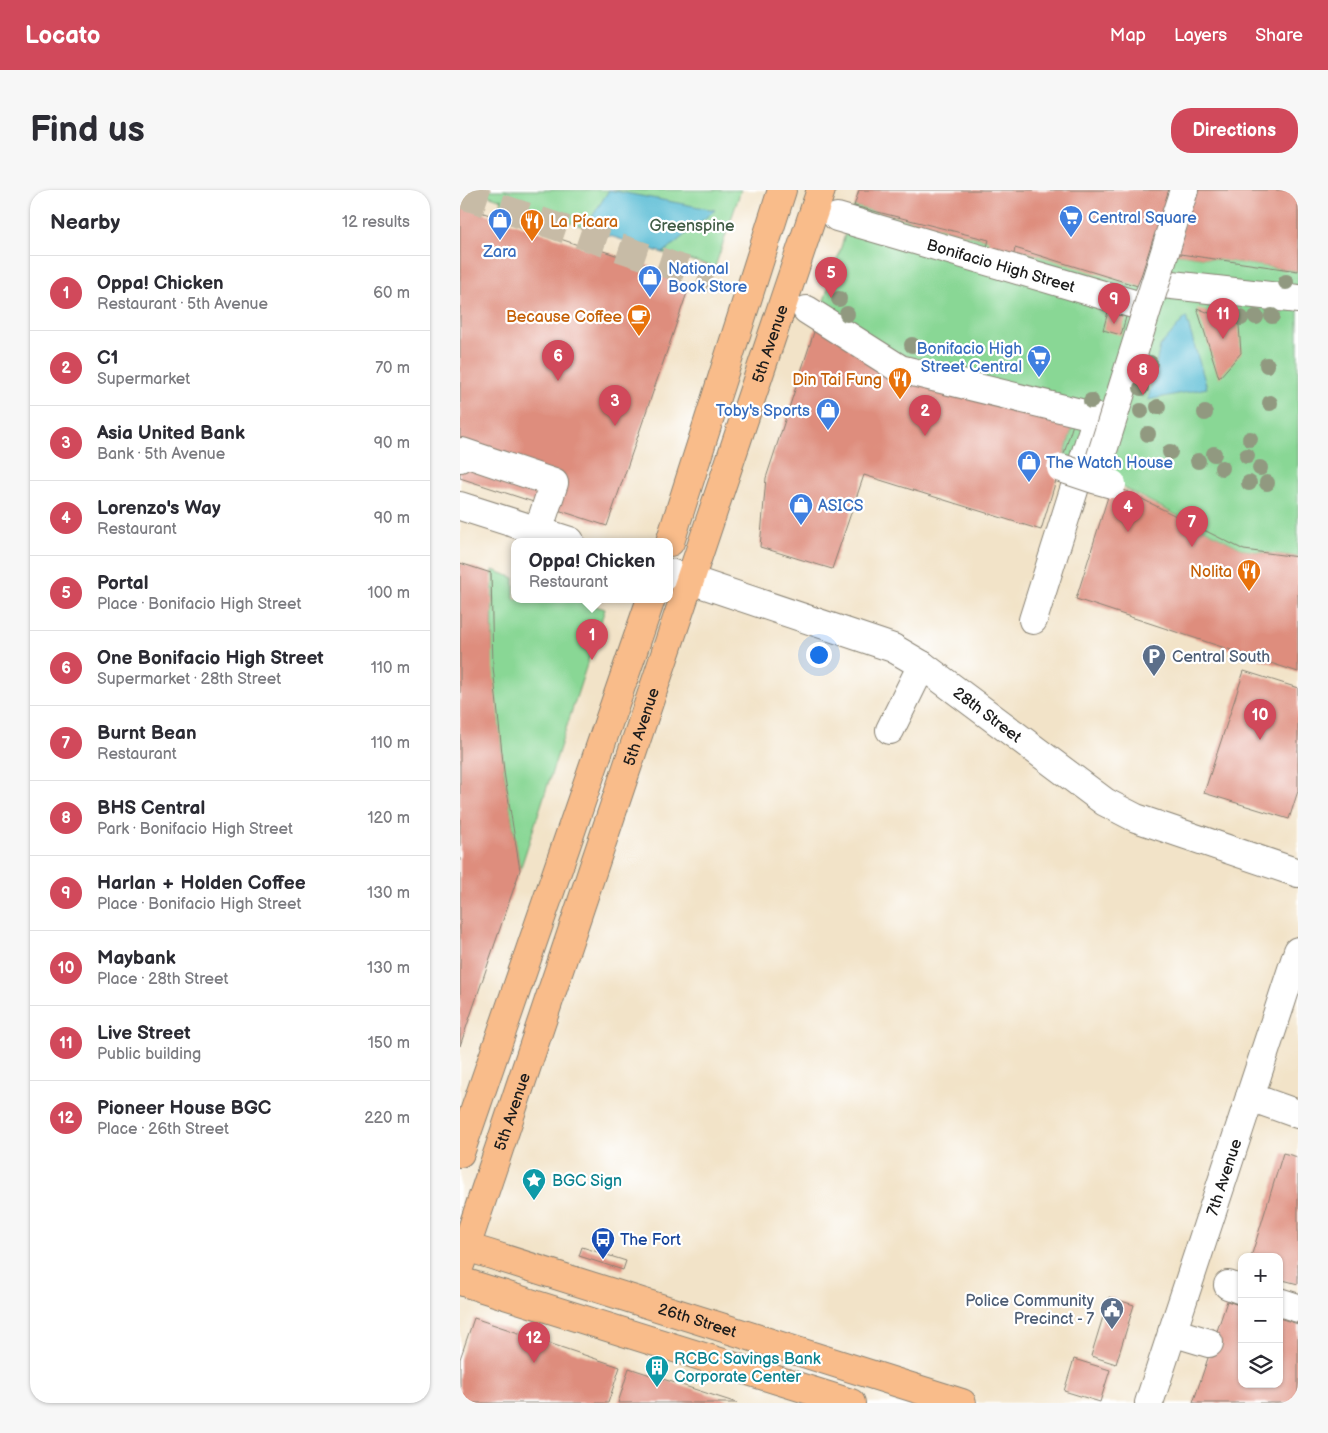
<!DOCTYPE html>
<html lang="en">
<head>
<meta charset="utf-8">
<style>
  :root { --surface:#fff; --page:#f7f7f7; --text:#2b2b33; --muted:#7c7c81; --line:#e1e1e2; --accent:#d1495b }
  body { margin:0; font-family:"Balsamiq Sans",sans-serif; background:var(--page); color:var(--text) }
  .controls { position:absolute; right:15px; bottom:15px; display:grid; overflow:hidden; border-radius:10px; box-shadow:0 1px 4px #0004 }
  .controls button { width:45px; height:45px; display:grid; place-items:center; padding:0; border:0; border-bottom:1px solid var(--line); background:var(--surface); color:var(--text); font:25px sans-serif }
  .you { position:absolute; left:358px; top:464px; width:18px; height:18px; margin:-12px; border:4px solid #fff; border-radius:50%; background:#1a73e8; box-shadow:0 0 0 8px #1a73e833 }
  .badge { display:grid; place-items:center; width:32px; height:32px; border-radius:50%; background:var(--accent); color:#fff; font-size:16px; font-weight:700 }
  .pin { position:absolute; translate:-50% -41px; filter:drop-shadow(0 1px 2px #0008) }
  .pin::after { content:''; position:absolute; top:26px; width:18px; height:15px; background:inherit; clip-path:polygon(0 0,100% 0,50% 100%) }
  .popup { position:absolute; left:51px; top:348px; width:162px; height:65px; box-sizing:border-box; display:grid; place-content:center; border-radius:10px; background:var(--surface); filter:drop-shadow(0 1px 4px #0005); font-size:16px; white-space:nowrap; color:var(--muted) }
  .popup b { font-size:19px; color:var(--text) }
  .popup::after { content:''; position:absolute; left:50%; top:100%; margin-left:-10px; border:10px solid transparent; border-top-color:var(--surface) }
  .list { margin:0; padding:0; list-style:none }
  h2 { display:flex; justify-content:space-between; align-items:center; height:65px; margin:0; padding:0 20px; font-size:21px }
  h2 small { font-size:16px; font-weight:400; color:var(--muted) }
  .list li { display:grid; grid-template-columns:32px 1fr auto; gap:15px; align-items:center; box-sizing:border-box; height:75px; padding:0 20px; border-top:1px solid var(--line) }
  .list b { display:block; font-size:19px; white-space:nowrap }
  .list p { margin:0; font-size:16px; white-space:nowrap; color:var(--muted) }
  .list em { font-size:16px; font-style:normal; color:var(--muted) }
  .icon { flex:none; width:28px; height:28px; fill:none; stroke:currentColor; stroke-width:2; stroke-linecap:round; stroke-linejoin:round }
  .map { position:relative; flex:none; width:838px; height:1213px; overflow:hidden; border-radius:20px }
  header { display:flex; align-items:center; gap:30px; box-sizing:border-box; height:70px; padding:0 25px; background:var(--accent); color:#fff }
  header strong { font-size:24px }
  nav { display:flex; gap:28px; margin-inline-start:auto; font-size:18px }
  .intro { display:flex; align-items:center; justify-content:space-between; box-sizing:border-box; height:120px; padding:0 30px }
  h1 { margin:0; font-size:35px }
  .button { padding:12px 22px; border-radius:20px; background:var(--accent); color:#fff; font-size:18px; font-weight:700 }
  main { display:flex; gap:30px; padding:0 30px }
  aside { flex:1; background:var(--surface); border-radius:20px; box-shadow:0 1px 4px #0004 }
  .map>svg:first-child { display:block }
  .green { fill:#89d795; stroke:#527a58 }
  .water { fill:#56bbd4; stroke:#396c78 }
  .building { fill:#de8d7d }
  .lines { fill:none; stroke-linecap:round; stroke-linejoin:round }
  .minor-tunnel { stroke:#c7bba6; stroke-width:28; stroke-dasharray:28 14; stroke-linecap:butt }
  .minor-casing { stroke:#878072; stroke-width:30 }
  .major-casing { stroke:#878072; stroke-width:30 }
  .minor { stroke:#fff; stroke-width:28 }
  .major { stroke:#f9bc8a; stroke-width:28 }
  .minor-bridge-casing { stroke:#878072; stroke-width:30; stroke-linecap:butt }
  .minor-bridge { stroke:#fff; stroke-width:28 }
  .tree { fill:#919980 }
  .labels { text-anchor:middle; stroke-width:4.5; stroke-linejoin:round; paint-order:stroke }
  .shop-label { font-size:16px; fill:#366cbe; stroke:#fff; text-anchor:start }
  .food-label { font-size:16px; fill:#c56008; stroke:#fff; text-anchor:end }
  .park-label { font-size:16px; fill:#425d46; stroke:#fff }
  .street-label { font-size:16px; fill:#1c1c1c; stroke:#fff }
  .service-label { font-size:16px; fill:#4e5e75; stroke:#fff; text-anchor:start }
  .culture-label { font-size:16px; fill:#0d838f; stroke:#fff; text-anchor:start }
  .transit-label { font-size:16px; fill:#164399; stroke:#fff; text-anchor:start }
</style>
</head>
<body>
<header>
<strong>Locato</strong>
<nav><a>Map</a><a>Layers</a><a>Share</a></nav>
</header>
<div class="intro"><h1>Find us</h1><a class="button">Directions</a></div>
<main>
<aside>
<h2>Nearby<small>12 results</small></h2>
<ul class="list">
<li><span class="badge">1</span><div><b>Oppa! Chicken</b><p>Restaurant · 5th Avenue</p></div><em>60 m</em></li>
<li><span class="badge">2</span><div><b>C1</b><p>Supermarket</p></div><em>70 m</em></li>
<li><span class="badge">3</span><div><b>Asia United Bank</b><p>Bank · 5th Avenue</p></div><em>90 m</em></li>
<li><span class="badge">4</span><div><b>Lorenzo's Way</b><p>Restaurant</p></div><em>90 m</em></li>
<li><span class="badge">5</span><div><b>Portal</b><p>Place · Bonifacio High Street</p></div><em>100 m</em></li>
<li><span class="badge">6</span><div><b>One Bonifacio High Street</b><p>Supermarket · 28th Street</p></div><em>110 m</em></li>
<li><span class="badge">7</span><div><b>Burnt Bean</b><p>Restaurant</p></div><em>110 m</em></li>
<li><span class="badge">8</span><div><b>BHS Central</b><p>Park · Bonifacio High Street</p></div><em>120 m</em></li>
<li><span class="badge">9</span><div><b>Harlan + Holden Coffee</b><p>Place · Bonifacio High Street</p></div><em>130 m</em></li>
<li><span class="badge">10</span><div><b>Maybank</b><p>Place · 28th Street</p></div><em>130 m</em></li>
<li><span class="badge">11</span><div><b>Live Street</b><p>Public building</p></div><em>150 m</em></li>
<li><span class="badge">12</span><div><b>Pioneer House BGC</b><p>Place · 26th Street</p></div><em>220 m</em></li>
</ul>
</aside>
<div class="map">
<svg width="838" height="1213" viewBox="0 0 838 1213">
  <rect width="100%" height="100%" fill="#fff"/>
  <filter id="ink" filterUnits="userSpaceOnUse"><feTurbulence type="fractalNoise" baseFrequency=".02" numOctaves="2"/><feDisplacementMap in="SourceGraphic" scale="10" xChannelSelector="R" yChannelSelector="G"/><feConvolveMatrix kernelMatrix="1 2 1 2 8 2 1 2 1" color-interpolation-filters="sRGB"/></filter>
  <filter id="wash" filterUnits="userSpaceOnUse"><feTurbulence type="fractalNoise" baseFrequency=".0096" numOctaves="4" result="noise"/><feDisplacementMap in="SourceGraphic" scale="20" xChannelSelector="R" yChannelSelector="G"/><feGaussianBlur stdDeviation="1.12" result="paint"/><feColorMatrix in="noise" values="0 0 0 0 0 0 0 0 0 0 0 0 0 0 0 0 0 1.4 0 .05"/><feComposite in="paint" operator="in"/></filter>
  <g filter="url(#wash)">
    <rect width="100%" height="100%" fill="#f2e3c8"/>
    <path class="green" d="M13 0H281L255 77 203 63 73 20 69 24 41 14 42 10Z
      M394 16 529 50 554 64 555 58 684 97 713 63 838 81V367L784 360 604 267 616 224 356 136Z
      M33 380 54 388V409H114L145 419 60 680 44 582 32 477Z"/>
    <path class="water" d="M149 0 255 20 203 63 125 38Z
      M726 127 747 198 688 210 700 156Z"/>
    <g id="blocks">
      <path class="building" d="M399 0H717L684 98 555 58 554 64 527 57 529 50 394 16Z
        M735 0H838V81L713 63Z
        M0 15 130 59 131 57 214 84 213 88 230 94 147 336 0 288Z
        M737 118 779 135 781 163 759 188Z
        M648 122 666 127 661 145 643 140Z
        M356 136 616 224 581 340 404 285 372 379 300 357 306 288Z
        M652 294 784 360 838 367V482L616 409Z
        M0 373 31 383 33 477 44 582 60 680 0 856Z
        M784 481 838 498V601L829 629 744 603Z
        M823 963 838 967V1094L819 1089V1067H791Z
        M122 1057 166 1071 163 1080 119 1066Z
        M649 1107 674 1115 656 1174 631 1166Z
        M767 1111 782 1116V1194H819V1128L838 1134V1213H733Z
        M14 1128 160 1177 148 1213H0V1169Z
        M614 1169 650 1180 640 1212 604 1201Z
        M169 1178 277 1213H158Z"/>
    </g>
  </g>
  <g filter="url(#ink)">
    <use href="#blocks" fill-opacity="0" stroke="#878072" stroke-width="1"/>
    <g class="lines">
      <path class="minor-tunnel" d="M0 4 252 89"/>
      <g class="minor-casing">
        <g id="minor">
          <path id="s1" d="M377 27 684 117 694 93 724 0"/>
          <path d="M694 93 838 109"/>
          <path d="M347 120 440 179 637 227 573 430"/>
          <path d="M0 268 2 262 94 293 78 341"/>
          <path d="M0 316 110 351"/>
          <path id="s2" d="M210 383 433 458 462 475 645 612 676 628 838 683"/>
          <path d="M430 540 462 475"/>
          <path d="M790 907 838 924"/>
          <path d="M768 1095 782 1100"/>
          <path d="M819 1112 838 1118"/>
          <path d="M712 1142 749 1153"/>
          <path id="s3" d="M689 1213 838 761"/>
        </g>
      </g>
      <g class="major-casing">
        <g id="major">
          <path d="M210 352 322 0"/>
          <path d="M0 963 191 409"/>
          <path id="s4" d="M0 1059 6 1057 29 1064 502 1213"/>
          <path id="s5" d="M0 1075 361 0"/>
          <path d="M0 1091 391 1213"/>
        </g>
      </g>
      <use href="#minor" class="minor"/>
      <use href="#major" class="major"/>
      <g class="minor-bridge-casing">
        <path id="minor-bridge" d="M601 278 634 289
          M652 294 634 289 709 49"/>
      </g>
      <use href="#minor-bridge" class="minor-bridge"/>
    </g>
    <g class="tree">
      <circle cx="826" cy="92" r="8"/>
      <circle cx="379" cy="109" r="8"/>
      <circle cx="387" cy="124" r="8"/>
      <circle cx="812" cy="126" r="8"/>
      <circle cx="796" cy="127" r="8"/>
      <circle cx="781" cy="128" r="8"/>
      <circle cx="452" cy="155" r="8"/>
      <circle cx="690" cy="173" r="8"/>
      <circle cx="807" cy="175" r="8"/>
      <circle cx="681" cy="198" r="8"/>
      <circle cx="631" cy="211" r="8"/>
      <circle cx="810" cy="213" r="8"/>
      <circle cx="698" cy="217" r="8"/>
      <circle cx="681" cy="221" r="8"/>
      <circle cx="745" cy="223" r="8"/>
      <circle cx="688" cy="244" r="8"/>
      <circle cx="790" cy="249" r="8"/>
      <circle cx="710" cy="262" r="8"/>
      <circle cx="754" cy="264" r="8"/>
      <circle cx="787" cy="266" r="8"/>
      <circle cx="738" cy="271" r="8"/>
      <circle cx="762" cy="278" r="8"/>
      <circle cx="800" cy="278" r="8"/>
      <circle cx="789" cy="293" r="8"/>
      <circle cx="807" cy="293" r="8"/>
    </g>
  </g>
  <defs>
    <g id="supermarket-pin" transform="scale(1.25)"><path d="M0 17L-7.5 6A9.5 9.5 0 1 1 7.5 6Z" fill="#3f7fe0" stroke="#fff"/><path d="M-6-5.5h2.5l.6 2H6L4.5 2H-2.5L-4.4-4H-6ZM-1.5 3.2a1.3 1.3 0 1 0 .1 0ZM3 3.2a1.3 1.3 0 1 0 .1 0Z" fill="#fff"/></g>
    <g id="shop-pin" transform="scale(1.25)"><path d="M0 17L-7.5 6A9.5 9.5 0 1 1 7.5 6Z" fill="#3f7fe0" stroke="#fff"/><path d="M-5-2.5h2.3a2.7 3.5 0 0 1 5.4 0H5L5.5 6h-11ZM-1.5-2.5h3a1.5 2.3 0 0 0-3 0Z" fill="#fff"/></g>
    <g id="restaurant-pin" transform="scale(1.25)"><path d="M0 17L-7.5 6A9.5 9.5 0 1 1 7.5 6Z" fill="#e8710a" stroke="#fff"/><path d="M-5-6h1v4h1v-4h1v4h1v-4h1v5L-1.5 .5V6h-2V.5L-5-1ZM5-6V6H3V1.5H1.5Q1.5-4 5-6Z" fill="#fff"/></g>
    <g id="cafe-pin" transform="scale(1.25)"><path d="M0 17L-7.5 6A9.5 9.5 0 1 1 7.5 6Z" fill="#e8710a" stroke="#fff"/><path d="M-5.5-4.5H6V0H3Q3 3.5 0 3.5H-2.5Q-5.5 3.5-5.5 0ZM3-3.2v2h1.7v-2ZM-6 4.5H4V6H-6Z" fill="#fff"/></g>
    <g id="parking-pin" transform="scale(1.25)"><path d="M0 17L-7.5 6A9.5 9.5 0 1 1 7.5 6Z" fill="#5c6f8a" stroke="#fff"/><path d="M-3.5-5.5H1a3.5 3.5 0 0 1 0 7H-1V5.5H-3.5ZM-1-3.4V-.6H.8a1.4 1.4 0 0 0 0-2.8Z" fill="#fff"/></g>
    <g id="sight-pin" transform="scale(1.25)"><path d="M0 17L-7.5 6A9.5 9.5 0 1 1 7.5 6Z" fill="#0f9aa8" stroke="#fff"/><path d="M0-6L1.8-2.2L6-1.7L2.9 1.2L3.7 5.4L0 3.3L-3.7 5.4L-2.9 1.2L-6-1.7L-1.8-2.2Z" fill="#fff"/></g>
    <g id="bus-pin" transform="scale(1.25)"><path d="M0 17L-7.5 6A9.5 9.5 0 1 1 7.5 6Z" fill="#1a4fb4" stroke="#fff"/><path d="M-5-6H5V4H4V6H2V4H-2V6H-4V4H-5ZM-3.5-4V0h7V-4ZM-3.5 1.2v1.5H-2V1.2ZM2 1.2v1.5H3.5V1.2Z" fill="#fff"/></g>
    <g id="civic-pin" transform="scale(1.25)"><path d="M0 17L-7.5 6A9.5 9.5 0 1 1 7.5 6Z" fill="#5c6f8a" stroke="#fff"/><path d="M-.6-6.5H3V-4.5H.6V-3L4-1V1h2V6H-6V1h2V-1L-.6-3ZM-1.2 2.5V6h2.4V2.5Z" fill="#fff"/></g>
    <g id="building-pin" transform="scale(1.25)"><path d="M0 17L-7.5 6A9.5 9.5 0 1 1 7.5 6Z" fill="#0f9aa8" stroke="#fff"/><path d="M-4-6H4V6H1V3H-1V6H-4ZM-2.5-4.3h1.7v1.8h-1.7ZM.8-4.3h1.7v1.8H.8ZM-2.5-1h1.7V.8h-1.7ZM.8-1h1.7V.8H.8Z" fill="#fff"/></g>
  </defs>
  <g fill-rule="evenodd">
    <use href="#supermarket-pin" x="611" y="27"/>
    <use href="#shop-pin" x="40" y="30"/>
    <use href="#restaurant-pin" x="72" y="31"/>
    <use href="#shop-pin" x="190" y="87"/>
    <use href="#cafe-pin" x="179" y="126"/>
    <use href="#supermarket-pin" x="579" y="167"/>
    <use href="#restaurant-pin" x="440" y="189"/>
    <use href="#shop-pin" x="368" y="220"/>
    <use href="#shop-pin" x="569" y="272"/>
    <use href="#shop-pin" x="341" y="315"/>
    <use href="#restaurant-pin" x="789" y="381"/>
    <use href="#parking-pin" x="694" y="466"/>
    <use href="#sight-pin" x="74" y="990"/>
    <use href="#bus-pin" x="143" y="1049"/>
    <use href="#civic-pin" x="652" y="1119"/>
    <use href="#building-pin" x="197" y="1177"/>
  </g>
  <g class="labels">
    <g class="shop-label">
      <text x="628" y="33">Central Square</text>
      <text x="40" y="67" text-anchor="middle">Zara</text>
      <text x="208" y="84">National<tspan x="208" dy="18">Book Store</tspan></text>
      <text x="562" y="164" text-anchor="end">Bonifacio High<tspan x="562" dy="18">Street Central</tspan></text>
      <text x="350" y="226" text-anchor="end">Toby's Sports</text>
      <text x="586" y="278">The Watch House</text>
      <text x="358" y="321">ASICS</text>
    </g>
    <g class="food-label">
      <text x="90" y="37" text-anchor="start">La Pícara</text>
      <text x="162" y="132">Because Coffee</text>
      <text x="422" y="195">Din Tai Fung</text>
      <text x="772" y="387">Nolita</text>
    </g>
    <g class="park-label">
      <text x="232" y="41">Greenspine</text>
    </g>
    <g class="street-label">
      <text dy="6" stroke="none"><textPath href="#s1" startOffset="171">Bonifacio High Street</textPath></text>
      <text dy="6" stroke="none"><textPath href="#s5" startOffset="972">5th Avenue</textPath></text>
      <text dy="6" stroke="none"><textPath href="#s2" startOffset="351">28th Street</textPath></text>
      <text dy="6" stroke="none"><textPath href="#s5" startOffset="568">5th Avenue</textPath></text>
      <text dy="6" stroke="none"><textPath href="#s5" startOffset="162">5th Avenue</textPath></text>
      <text dy="6" stroke="none"><textPath href="#s3" startOffset="238">7th Avenue</textPath></text>
      <text dy="6" stroke="none"><textPath href="#s4" startOffset="249">26th Street</textPath></text>
    </g>
    <g class="service-label">
      <text x="712" y="472">Central South</text>
      <text x="634" y="1116" text-anchor="end">Police Community<tspan x="634" dy="18">Precinct - 7</tspan></text>
    </g>
    <g class="culture-label">
      <text x="92" y="996">BGC Sign</text>
      <text x="214" y="1174">RCBC Savings Bank<tspan x="214" dy="18">Corporate Center</tspan></text>
    </g>
    <g class="transit-label">
      <text x="160" y="1055">The Fort</text>
    </g>
  </g>
</svg>
<div class="controls">
<button>+</button>
<button>−</button>
<button><svg class="icon" aria-label="layers" viewBox="0 0 24 24"><path d="M12 4l9 5-9 5-9-5zM3 14l9 5 9-5"/></svg></button>
</div>
<div class="you"></div>
<div class="pin badge" style="left:132px;top:470px">1</div>
<div class="popup"><b>Oppa! Chicken</b>Restaurant</div>
<div class="pin badge" style="left:465px;top:246px">2</div>
<div class="pin badge" style="left:155px;top:236px">3</div>
<div class="pin badge" style="left:668px;top:342px">4</div>
<div class="pin badge" style="left:371px;top:108px">5</div>
<div class="pin badge" style="left:98px;top:191px">6</div>
<div class="pin badge" style="left:732px;top:357px">7</div>
<div class="pin badge" style="left:683px;top:205px">8</div>
<div class="pin badge" style="left:654px;top:134px">9</div>
<div class="pin badge" style="left:800px;top:550px">10</div>
<div class="pin badge" style="left:763px;top:149px">11</div>
<div class="pin badge" style="left:74px;top:1173px">12</div>
</div>
</main>
</body>
</html>
